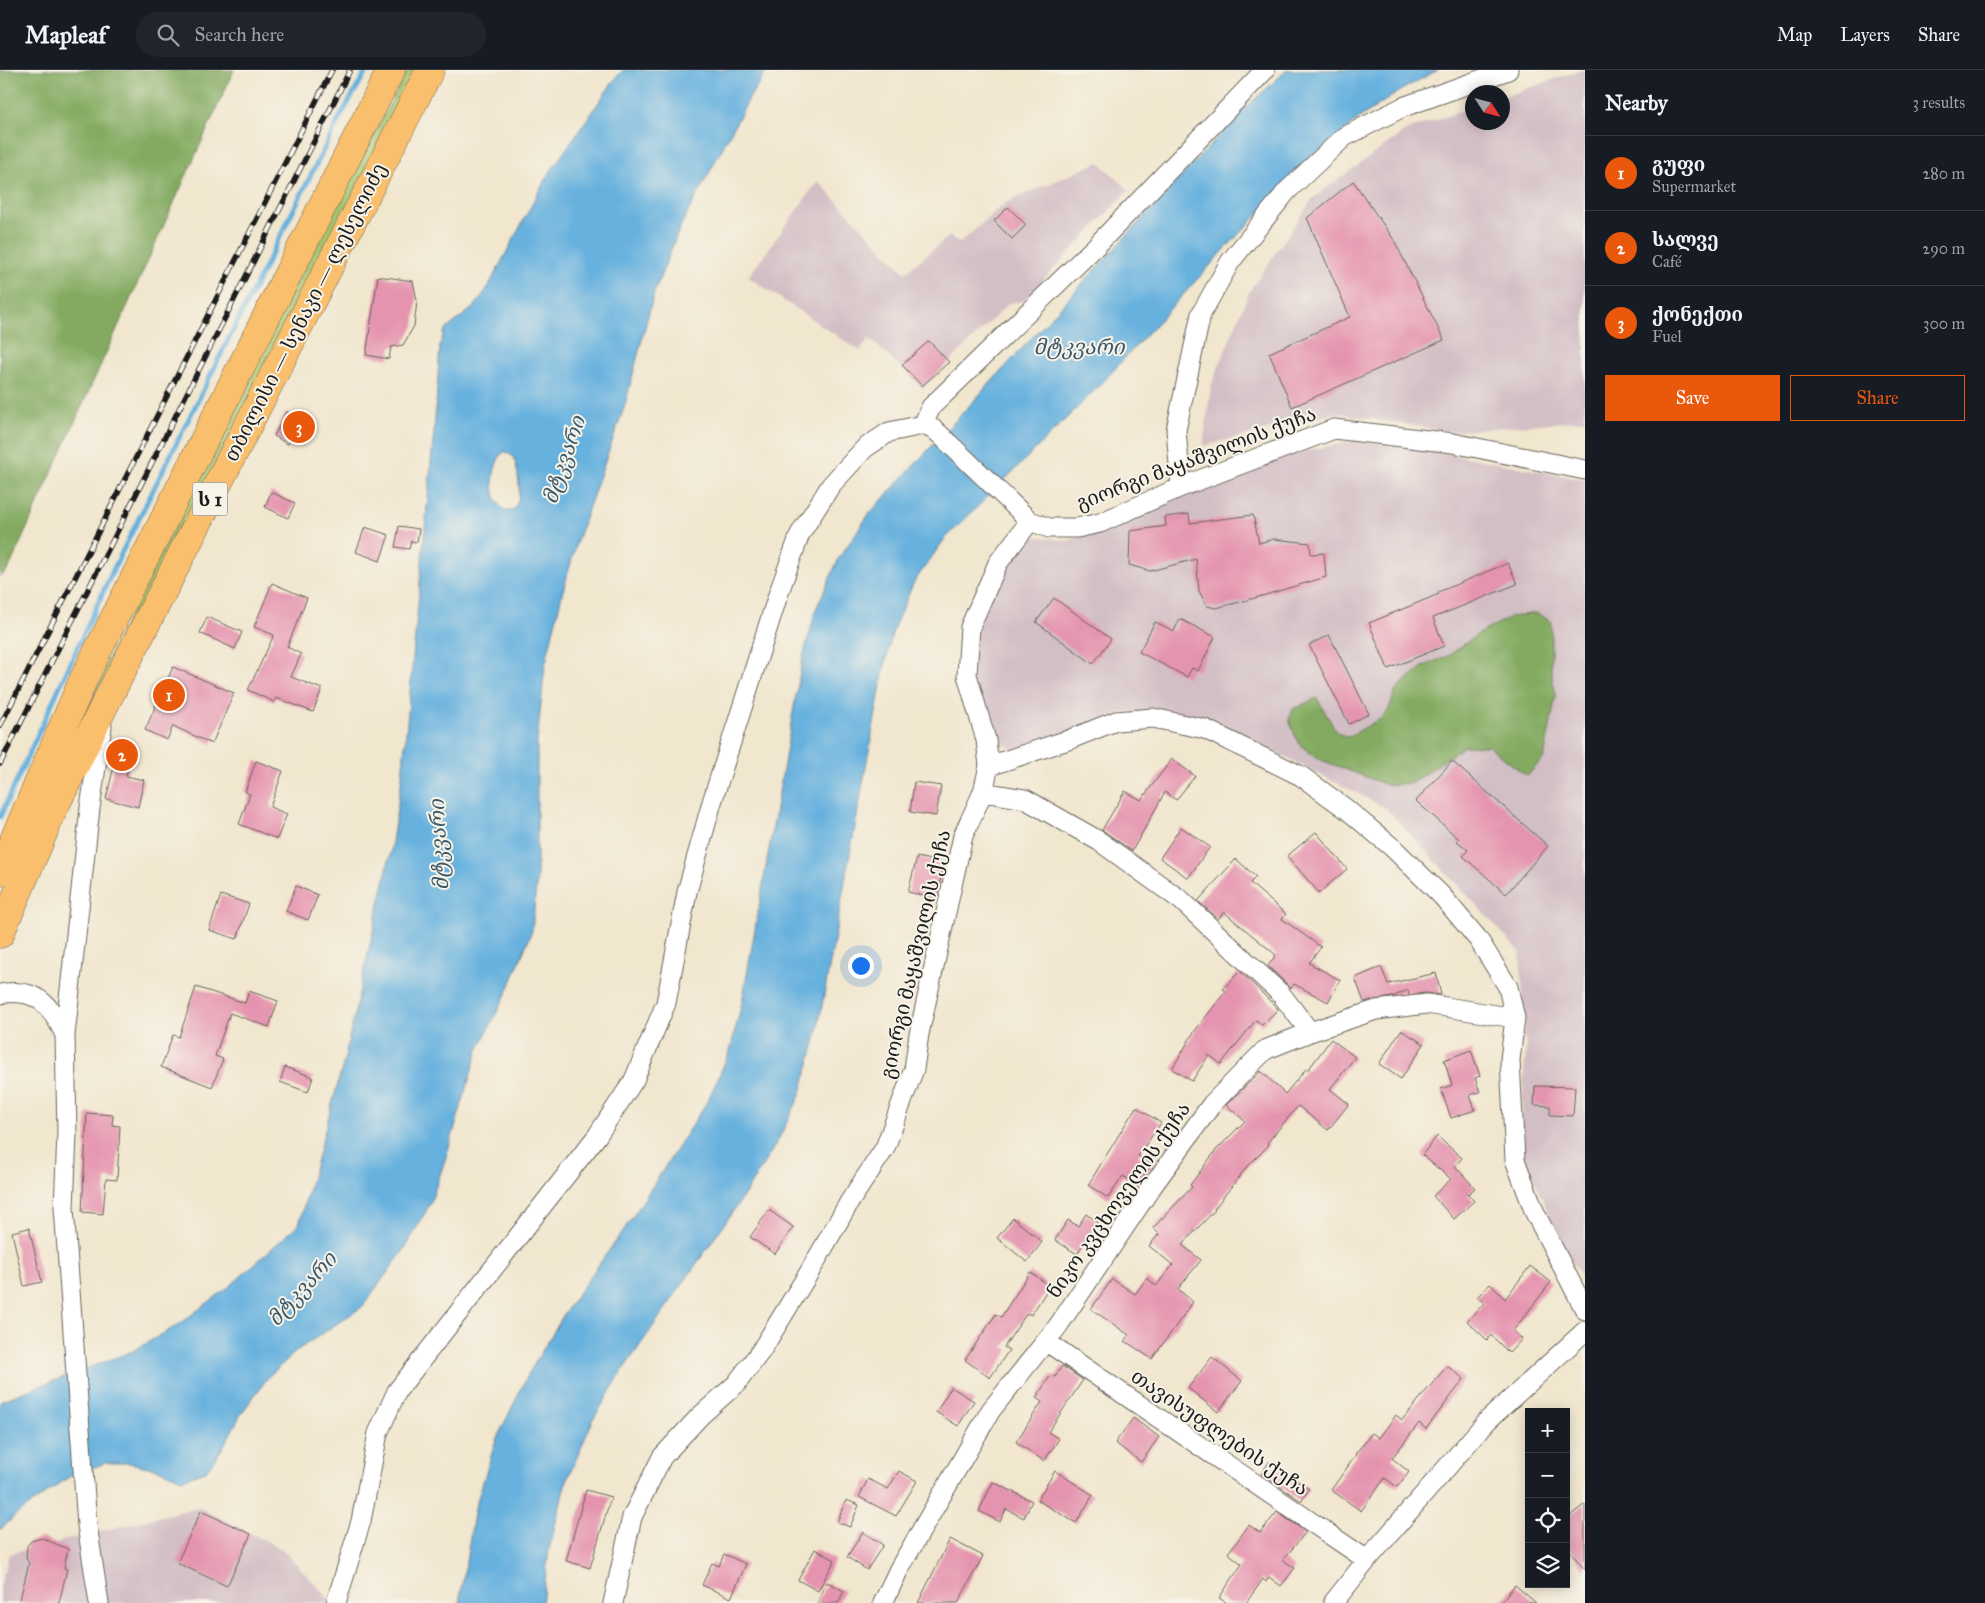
<!DOCTYPE html>
<html lang="en">
<head>
<meta charset="utf-8">
<style>
  :root { --surface:#171b24; --page:#20242c; --text:#f1f3f6; --muted:#9ea1a6; --line:#363941; --accent:#ea580c }
  body { margin:0; font-family:"IM FELL Great Primer","Noto Serif Georgian",serif; background:var(--page); color:var(--text) }
  .controls { position:absolute; right:15px; bottom:15px; display:grid; overflow:hidden; border-radius:0px; box-shadow:0 2px 12px #0003 }
  .controls button { width:45px; height:45px; display:grid; place-items:center; padding:0; border:0; border-bottom:1px solid var(--line); background:var(--surface); color:var(--text); font:25px sans-serif }
  .compass { position:absolute; left:1465px; top:15px; width:45px; height:45px; border-radius:50%; background:var(--surface); box-shadow:0 2px 12px #0003; rotate:126deg }
  .you { position:absolute; left:860px; top:895px; width:18px; height:18px; margin:-12px; border:4px solid #fff; border-radius:50%; background:#1a73e8; box-shadow:0 0 0 8px #1a73e833 }
  .badge { display:grid; place-items:center; width:32px; height:32px; border-radius:50%; background:var(--accent); color:#fff; font-size:16px; font-weight:700 }
  .pin { position:absolute; translate:-50% -50%; border:2px solid #fff; box-shadow:0 1px 5px #0006 }
  .list { margin:0; padding:0; list-style:none }
  h2 { display:flex; justify-content:space-between; align-items:center; height:65px; margin:0; padding:0 20px; font-size:21px }
  h2 small { font-size:16px; font-weight:400; color:var(--muted) }
  .list li { display:grid; grid-template-columns:32px 1fr auto; gap:15px; align-items:center; box-sizing:border-box; height:75px; padding:0 20px; border-top:1px solid var(--line) }
  .list b { display:block; font-size:19px; white-space:nowrap }
  .list p { margin:0; font-size:16px; white-space:nowrap; color:var(--muted) }
  .list em { font-size:16px; font-style:normal; color:var(--muted) }
  .actions { display:flex; gap:10px; padding:15px 20px }
  .actions a { flex:1; padding:11px 0; border:1px solid var(--accent); border-radius:0px; text-align:center; font-size:18px; color:var(--accent) }
  .actions .main { background:var(--accent); color:#fff }
  .icon { flex:none; width:28px; height:28px; fill:none; stroke:currentColor; stroke-width:2; stroke-linecap:round; stroke-linejoin:round }
  .map { position:relative; flex:none; width:1585px; height:1533px; overflow:hidden }
  header { display:flex; align-items:center; gap:30px; box-sizing:border-box; height:70px; padding:0 25px; background:var(--surface); border-bottom:1px solid var(--line) }
  header strong { font-size:24px }
  nav { display:flex; gap:28px; margin-inline-start:auto; font-size:18px }
  .search { width:350px; height:45px; background:var(--page); display:flex; align-items:center; gap:12px; box-sizing:border-box; padding:0 18px; border-radius:28px; color:var(--muted); font-size:19px }
  main { display:flex }
  aside { flex:1; background:var(--surface) }
  .map>svg:first-child { display:block }
  .industrial { fill:#d2bec5 }
  .green { fill:#a4c56d; stroke:#607044 }
  .forest { fill:#83aa60; stroke:#50633e }
  .water { fill:#66b1de; stroke:#41667d; fill-rule:evenodd }
  .lines { fill:none; stroke-linecap:round; stroke-linejoin:round }
  .stream { stroke:#66b1de; stroke-width:5 }
  .building { fill:#e594af }
  .minor-casing { stroke:#67635a; stroke-width:21 }
  .highway-casing { stroke:#67635a; stroke-width:29 }
  .minor { stroke:#fff; stroke-width:19 }
  .highway { stroke:#f9bf6c; stroke-width:28 }
  .rail-casing { stroke:#1c1c1c; stroke-width:5.5 }
  .rail { stroke:#f7f3e8; stroke-width:4; stroke-dasharray:11; stroke-linecap:butt }
  .labels { text-anchor:middle; stroke-width:4; stroke-linejoin:round; paint-order:stroke }
  .shield { fill:#f7f3e8; stroke:#5e5c59; stroke-width:1 }
  .shield-label { font-size:19px; font-weight:bold; fill:#1c1c1c }
  .street-label { font-size:20px; fill:#1c1c1c; stroke:#f7f3e8 }
  .water-label { font-size:21px; font-style:italic; fill:#3a586a; stroke:#f7f3e8 }
</style>
</head>
<body>
<header>
<strong>Mapleaf</strong>
<div class="search"><svg class="icon" aria-label="search" viewBox="0 0 24 24"><circle cx="10" cy="10" r="6"/><path d="M15 15l6 6"/></svg>Search here</div>
<nav><a>Map</a><a>Layers</a><a>Share</a></nav>
</header>
<main>
<div class="map">
<svg width="1585" height="1533" viewBox="0 0 1585 1533">
  <rect width="100%" height="100%" fill="#f7f3e8"/>
  <filter id="ink" filterUnits="userSpaceOnUse"><feTurbulence type="fractalNoise" baseFrequency=".02" numOctaves="2"/><feDisplacementMap in="SourceGraphic" scale="10" xChannelSelector="R" yChannelSelector="G"/><feConvolveMatrix kernelMatrix="1 2 1 2 8 2 1 2 1" color-interpolation-filters="sRGB"/></filter>
  <filter id="wash" filterUnits="userSpaceOnUse"><feTurbulence type="fractalNoise" baseFrequency=".0096" numOctaves="4" result="noise"/><feDisplacementMap in="SourceGraphic" scale="20" xChannelSelector="R" yChannelSelector="G"/><feGaussianBlur stdDeviation="1.12" result="paint"/><feColorMatrix in="noise" values="0 0 0 0 0 0 0 0 0 0 0 0 0 0 0 0 0 1.4 0 .05"/><feComposite in="paint" operator="in"/></filter>
  <g filter="url(#wash)">
    <rect width="100%" height="100%" fill="#f1e6ce"/>
    <path class="industrial" d="M1581 0H1585V350L1452 362 1337 343 1203 376 1211 316 1249 222 1313 128 1405 61 1472 37V52H1502L1503 27Z
      M1099 92 1129 120 1023 231 1009 233 923 318 869 268 860 281 748 207 818 111 905 203 949 166 960 173 1005 133Z
      M1357 370 1441 382 1585 410V1211L1566 1184 1519 1075 1526 978 1520 882 1386 738 1260 674 1164 640 1126 642 1015 681 991 665 971 609 972 560 1001 499 1027 465 1068 471 1291 384Z
      M199 1437 282 1479 333 1533H0V1518L9 1484Z"/>
    <path class="green" d="M408 0H420L91 635 102 601 288 229Z"/>
    <path class="forest" d="M0 0H234L8 500 0 507Z
      M1536 543 1551 551V600L1556 625 1544 688 1527 706 1488 676H1464L1412 713 1387 715 1316 688 1298 673 1289 650 1293 639 1317 628 1337 663 1348 667 1380 649 1388 641 1397 618 1424 596 1448 586 1478 564 1511 547Z"/>
    <path class="water" d="M623 0H767L751 25 680 157 654 223 625 335 578 468 562 524 545 596 537 672V806L532 861 508 920 478 980 446 1087 430 1134 404 1180 362 1237 299 1279 269 1306 241 1344 222 1379 206 1401 182 1409 158 1399 129 1393H105L69 1407 16 1445 0 1460V1331L133 1281 178 1255 230 1216 299 1154 344 991 390 785 402 707 435 350 440 275 445 260 475 236 487 219 546 108 615 9ZM506 382 514 387C518 402 524 430 512 441H506C488 430 491 399 502 383Z
      M1287 0H1438L1403 19 1359 48 1308 93 1238 165 1100 315 944 470 914 512 893 560 884 599 816 969 800 1026 776 1074 745 1124 623 1300 593 1350 565 1415 549 1480 542 1533H459L475 1438 496 1370 529 1303 567 1239 630 1151 708 1030 730 981 742 933 802 591 816 539 839 488 869 444 1241 42Z"/>
    <g class="lines">
      <path class="stream" d="M0 747 114 498 340 47 367 0"/>
    </g>
    <g id="blocks">
      <path class="building" d="M1353 111 1394 170 1444 270 1292 337 1269 283 1350 247 1307 148Z
        M1008 137 1026 155 1012 169 994 151Z
        M378 206 413 211 417 231 414 256 403 275 391 277 389 289 366 285Z
        M929 271 949 292 922 316 902 295Z
        M286 342 301 349 288 374 274 366Z
        M271 422 295 433 288 448 265 437Z
        M1189 444 1190 453 1253 445 1259 473 1274 469 1310 473 1311 484 1324 483 1326 507 1255 528 1216 538 1207 536 1199 521 1196 489 1150 501 1129 495 1130 461 1166 456 1165 447Z
        M399 456 419 459 417 472 411 471 409 479 395 477Z
        M365 457 389 465 380 491 356 482Z
        M1508 493 1517 514 1433 548 1444 576 1388 599 1369 553 1439 524 1438 522Z
        M272 513 307 528 287 577 301 584 291 607 322 619 313 642 276 628 274 632 248 620 274 565 254 557Z
        M1054 528 1111 569 1093 594 1036 552Z
        M207 547 242 562 235 579 200 563Z
        M1180 549 1215 567 1198 601 1192 598 1187 607 1139 582 1155 552 1174 561Z
        M1329 565 1369 644 1349 654 1309 575Z
        M173 597 234 623 212 674 173 656 167 670 145 660Z
        M118 680 132 684 126 706 144 710 138 737 106 729Z
        M1172 689 1195 706 1176 730 1165 722 1132 781 1102 760 1125 721 1141 730Z
        M256 691 283 701 270 737 287 744 277 769 239 754 250 724 245 722Z
        M1452 691 1548 776 1506 824 1463 786 1468 780 1457 771 1459 769 1416 731Z
        M914 712 941 716 936 746 910 742Z
        M1181 757 1210 777 1188 808 1160 788Z
        M1316 762 1347 799 1319 823 1287 786Z
        M917 787 944 793 936 829 908 822Z
        M1236 789 1256 807 1250 813 1286 844 1282 849 1321 877 1309 893 1340 910 1328 932 1294 914 1291 918 1268 896 1276 885 1224 842 1218 849 1198 831Z
        M296 816 318 825 308 850 286 841Z
        M221 825 249 834 237 869 209 860Z
        M1381 897 1388 914 1436 903 1441 925 1426 923 1409 925 1408 920 1392 927 1364 932 1355 908Z
        M1240 901 1278 939 1262 955 1256 950 1221 994 1209 985 1192 1011 1172 999 1194 962 1226 921 1223 919Z
        M196 917 245 933 249 921 278 931 269 957 230 943 215 986 223 989 212 1017 161 997 173 965 179 967Z
        M1401 960 1424 974 1401 1009 1379 994Z
        M1331 969 1355 987 1330 1019 1349 1034 1328 1060 1298 1036 1267 1073 1269 1075 1246 1098 1214 1139 1215 1140 1182 1175 1201 1190 1178 1219 1193 1232 1152 1289 1125 1271 1129 1265 1091 1239 1112 1209 1135 1224 1147 1208 1156 1216 1173 1195 1149 1176 1159 1164 1153 1158 1192 1117 1190 1115 1217 1079 1245 1051 1226 1035 1261 1001 1285 1024 1306 999 1308 1000Z
        M1471 980 1480 1006 1475 1008 1480 1022 1470 1025 1475 1040 1451 1048 1441 1019 1452 1015 1444 990Z
        M285 997 313 1007 308 1022 280 1012Z
        M1535 1016 1575 1017 1573 1046 1550 1045V1036L1534 1035Z
        M1136 1037 1161 1053 1138 1086 1152 1094 1138 1115 1123 1106 1108 1128 1088 1115Z
        M87 1043 113 1045 112 1055 120 1056 117 1110 106 1109 103 1144 82 1142Z
        M1437 1066 1462 1088 1455 1096 1475 1118 1468 1124 1466 1122 1474 1131 1454 1149 1433 1126 1451 1109 1422 1085Z
        M769 1140 793 1157 775 1184 750 1167Z
        M1086 1144 1098 1152 1077 1184 1055 1170 1068 1150 1078 1156Z
        M1013 1148 1042 1172 1027 1192 997 1168Z
        M29 1158 42 1212 24 1216 12 1162Z
        M1530 1196 1551 1212 1513 1261 1522 1269 1509 1283 1491 1265 1487 1270 1467 1251 1484 1233 1477 1227 1490 1214 1505 1229Z
        M1030 1202 1050 1216 1031 1245 1027 1243 1004 1277 1009 1280 990 1308 965 1290 996 1244 1001 1247Z
        M1212 1287 1242 1311 1218 1342 1188 1318Z
        M1062 1296 1083 1310 1048 1362 1059 1369 1044 1391 1016 1372 1042 1332 1036 1328 1051 1305 1055 1307Z
        M1447 1296 1464 1309 1426 1359 1419 1353 1392 1388 1409 1402 1397 1417 1385 1408 1361 1441 1331 1420 1356 1385 1355 1384 1372 1363 1379 1368 1396 1345 1402 1350Z
        M951 1317 974 1331 958 1356 936 1342Z
        M1133 1348 1159 1367 1141 1392 1115 1373Z
        M1269 1392 1309 1419 1301 1431 1261 1404Z
        M899 1401 917 1411 896 1446 859 1427 868 1409 888 1419Z
        M1055 1401 1093 1425 1076 1453 1037 1430Z
        M993 1412 1032 1431 1024 1448 1006 1439 1000 1452 979 1441Z
        M586 1420 611 1427 590 1498 566 1491Z
        M846 1430 859 1435 850 1457 837 1452Z
        M1585 1434V1500L1566 1476V1449Z
        M201 1441 251 1464 227 1516 177 1493Z
        M1277 1442 1306 1462 1283 1490 1295 1498 1281 1516 1269 1507 1266 1512 1263 1509 1246 1533H1227L1219 1528 1242 1494 1228 1483 1249 1455 1260 1463Z
        M863 1462 883 1475 867 1500 847 1487Z
        M42 1468 68 1479 64 1498 67 1499 59 1533H19L29 1493 26 1488 27 1476 31 1471Z
        M950 1469 983 1486 958 1533H918Z
        M815 1479 835 1490 818 1521 798 1510Z
        M724 1484 746 1494 731 1528 702 1515 712 1493 719 1496Z
        M827 1512 844 1521 838 1533H817Z
        M1515 1515 1536 1533H1500Z"/>
    </g>
  </g>
  <g filter="url(#ink)">
    <use href="#blocks" fill-opacity="0" stroke="#67635a" stroke-width="1"/>
    <g class="lines">
      <g class="minor-casing">
        <path id="minor" d="M923 355 931 337 1097 175 1265 0
          M1181 417 1176 360 1201 244 1230 192 1287 121 1344 67 1403 37 1508 0
          M989 696 1068 670 1116 651 1153 648 1205 659 1301 706 1345 738 1393 778 1442 826 1478 869 1508 917 1515 948 1510 990 1515 1090 1535 1143 1585 1240
          M983 722 1025 729 1099 771 1182 831 1281 924 1310 962
          M0 924C36 917 51 935 65 965
          M1047 1272 1367 1490
          M99 1533 87 1455 64 1138 67 1063 65 965 90 738 102 656
          M336 1533 361 1451 378 1363 397 1321 597 1066 634 1010 666 933 687 822 712 732 779 522 800 464 831 415 865 378 889 362 923 355 935 360 1030 451 1049 458H1077L1100 453 1181 417 1334 359 1453 373 1585 400
          M613 1533 632 1447 662 1387 700 1346 736 1314 761 1281 810 1201 850 1131 885 1078 914 999 919 964 963 766 983 722 989 696 986 670 967 605 970 557 998 493 1030 451
          M883 1533 899 1499 991 1340 1058 1256 1151 1118 1212 1034 1265 980 1310 962 1376 940 1427 934 1515 948
          M1333 1533 1367 1490 1487 1351 1585 1261"/>
      </g>
      <g class="highway-casing">
        <path id="highway" d="M0 802 84 608 391 0
          M0 864 54 738 106 632 430 0"/>
      </g>
      <use href="#minor" class="minor"/>
      <use href="#highway" class="highway"/>
      <g class="rail-casing">
        <path id="rail" d="M0 656 332 0
          M0 694 350 0"/>
      </g>
      <use href="#rail" class="rail"/>
    </g>
  </g>
  <g class="labels">
    <rect class="shield" x="192.5" y="412.5" width="35" height="33" rx="4"/>
    <g class="shield-label">
      <text x="210" y="436">ს 1</text>
    </g>
    <g class="street-label">
      <text transform="translate(305 242) rotate(-63)" y="7">თბილისი — სენაკი — ლესელიძე</text>
      <text transform="translate(1196 388) rotate(-21)" y="7">გიორგი მაყაშვილის ქუჩა</text>
      <text transform="translate(915 884) rotate(-77)" y="7">გიორგი მაყაშვილის ქუჩა</text>
      <text transform="translate(1118 1130) rotate(-55)" y="7">ნიკო კვცხოველის ქუჩა</text>
      <text transform="translate(1220 1362) rotate(34)" y="7">თავისუფლების ქუჩა</text>
    </g>
    <g class="water-label">
      <text x="1079" y="284">მტკვარი</text>
      <text transform="translate(564 390) rotate(-71)" y="7">მტკვარი</text>
      <text transform="translate(439 775) rotate(-93)" y="7">მტკვარი</text>
      <text transform="translate(302 1219) rotate(-48)" y="7">მტკვარი</text>
    </g>
  </g>
</svg>
<div class="controls">
<button>+</button>
<button>−</button>
<button><svg class="icon" aria-label="locate" viewBox="0 0 24 24"><circle cx="12" cy="12" r="6"/><path d="M12 2v4M12 18v4M2 12h4M18 12h4"/></svg></button>
<button><svg class="icon" aria-label="layers" viewBox="0 0 24 24"><path d="M12 4l9 5-9 5-9-5zM3 14l9 5 9-5"/></svg></button>
</div>
<svg class="compass" viewBox="-18 -18 36 36"><path d="M0-13l5 13h-10z" fill="#e53935"/><path d="M0 13l5-13h-10z" fill="#9ea1a6"/></svg>
<div class="you"></div>
<div class="pin badge" style="left:169px;top:625px">1</div>
<div class="pin badge" style="left:122px;top:685px">2</div>
<div class="pin badge" style="left:299px;top:357px">3</div>
</div>
<aside>
<h2>Nearby<small>3 results</small></h2>
<ul class="list">
<li><span class="badge">1</span><div><b>გუფი</b><p>Supermarket</p></div><em>280 m</em></li>
<li><span class="badge">2</span><div><b>სალვე</b><p>Café</p></div><em>290 m</em></li>
<li><span class="badge">3</span><div><b>ქონექთი</b><p>Fuel</p></div><em>300 m</em></li>
</ul>
<div class="actions"><a class="main">Save</a><a>Share</a></div>
</aside>
</main>
</body>
</html>
